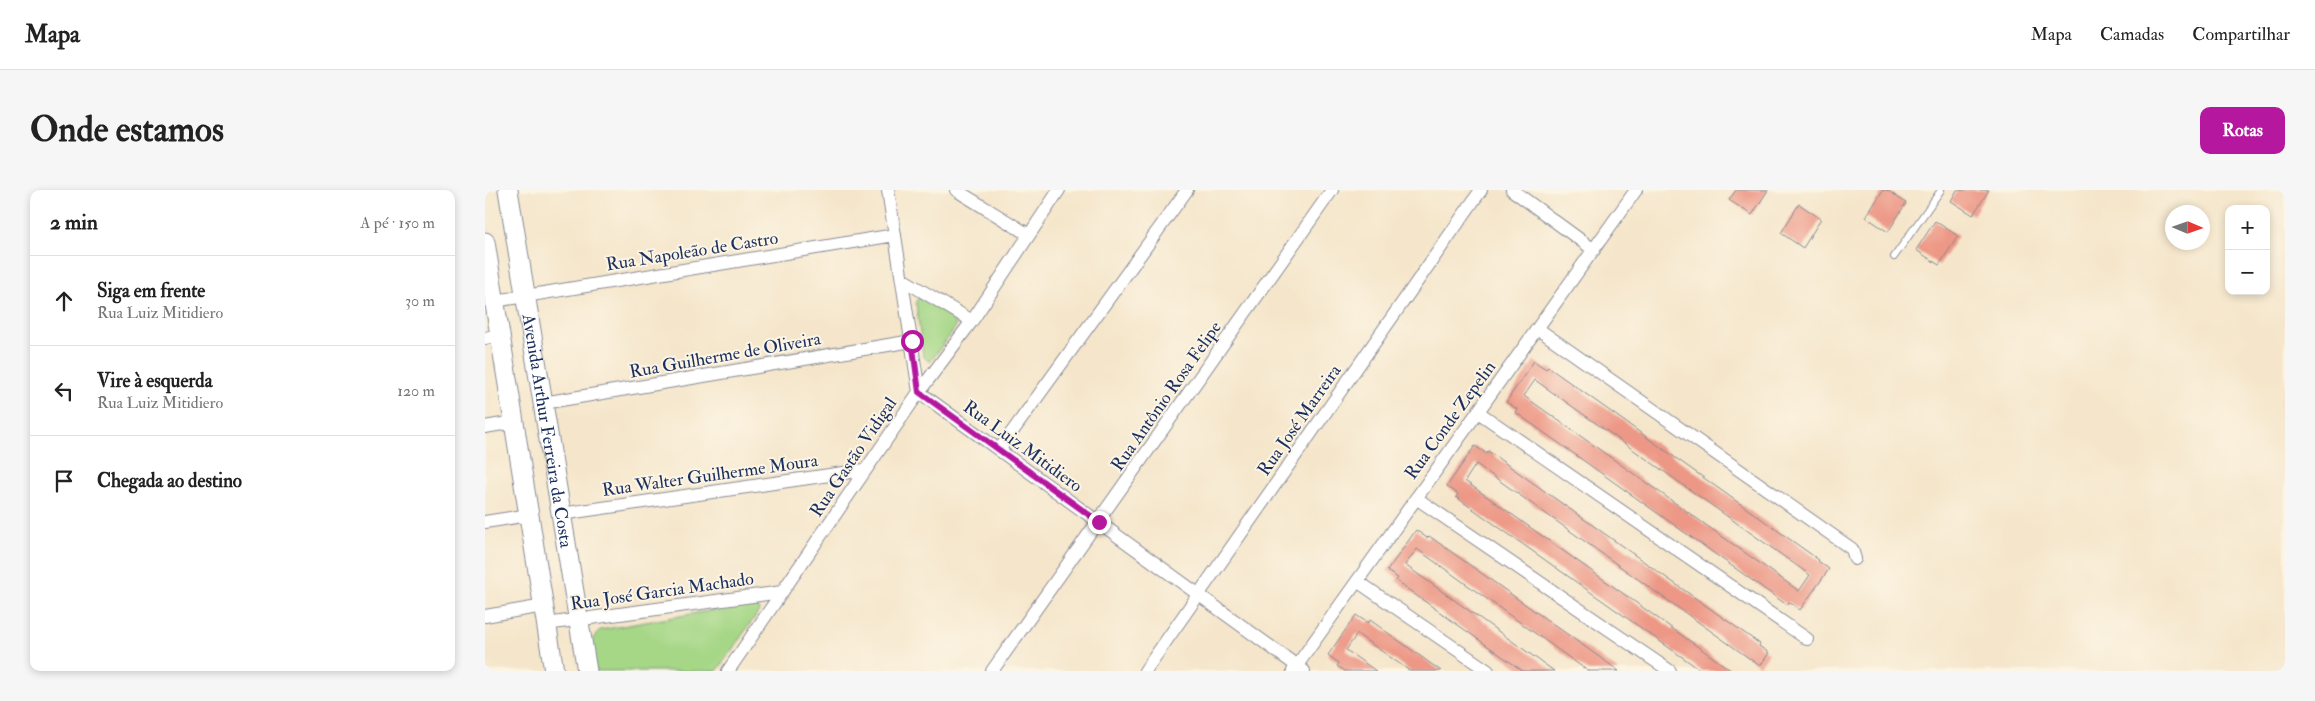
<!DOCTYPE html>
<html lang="pt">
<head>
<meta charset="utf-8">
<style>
  :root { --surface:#fff; --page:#f6f6f6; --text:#222; --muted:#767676; --line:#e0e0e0; --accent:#b5179e }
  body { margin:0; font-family:"IM FELL Double Pica",serif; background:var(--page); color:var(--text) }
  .controls { position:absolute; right:15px; top:15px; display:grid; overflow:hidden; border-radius:10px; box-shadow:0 2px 8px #0003 }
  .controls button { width:45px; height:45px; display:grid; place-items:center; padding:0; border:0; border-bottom:1px solid var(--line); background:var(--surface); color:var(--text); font:25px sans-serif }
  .compass { position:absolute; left:1680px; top:15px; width:45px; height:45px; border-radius:50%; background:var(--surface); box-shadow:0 2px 8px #0003; rotate:92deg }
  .stop { position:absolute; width:15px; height:15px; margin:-11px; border:4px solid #b5179e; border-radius:50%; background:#fff }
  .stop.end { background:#b5179e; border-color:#fff; box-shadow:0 1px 5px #0008 }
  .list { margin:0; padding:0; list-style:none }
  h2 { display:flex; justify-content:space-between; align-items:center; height:65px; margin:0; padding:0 20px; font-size:21px }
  h2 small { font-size:16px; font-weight:400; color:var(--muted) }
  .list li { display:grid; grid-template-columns:32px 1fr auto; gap:15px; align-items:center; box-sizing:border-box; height:90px; padding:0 20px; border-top:1px solid var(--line) }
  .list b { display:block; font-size:19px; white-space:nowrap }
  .list p { margin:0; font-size:16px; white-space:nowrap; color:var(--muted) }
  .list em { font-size:16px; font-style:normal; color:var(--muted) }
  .icon { flex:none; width:28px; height:28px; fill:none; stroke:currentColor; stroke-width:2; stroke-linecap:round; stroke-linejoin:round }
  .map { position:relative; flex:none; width:1800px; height:481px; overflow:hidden; border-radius:10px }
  header { display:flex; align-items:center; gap:30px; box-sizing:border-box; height:70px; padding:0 25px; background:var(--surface); border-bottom:1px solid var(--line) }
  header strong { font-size:24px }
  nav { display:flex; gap:28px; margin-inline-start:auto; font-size:18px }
  .intro { display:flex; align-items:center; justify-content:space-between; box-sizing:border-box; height:120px; padding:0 30px }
  h1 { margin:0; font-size:35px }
  .button { padding:12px 22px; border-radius:10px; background:var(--accent); color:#fff; font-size:18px; font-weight:700 }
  main { display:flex; gap:30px; padding:0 30px }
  aside { flex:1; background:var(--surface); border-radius:10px; box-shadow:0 2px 8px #0003 }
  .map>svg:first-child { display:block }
  .green { fill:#a5d786; stroke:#608372 }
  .building { fill:#ed9886; fill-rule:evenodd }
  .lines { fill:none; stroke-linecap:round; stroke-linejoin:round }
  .lane-casing { stroke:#888a94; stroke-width:8 }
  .street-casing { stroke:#888a94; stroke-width:14 }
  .secondary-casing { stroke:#888a94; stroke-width:21 }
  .lane { stroke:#fff; stroke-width:6 }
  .street { stroke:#fff; stroke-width:12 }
  .secondary { stroke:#fff; stroke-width:19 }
  .route { stroke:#b5179e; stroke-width:6 }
  .labels { text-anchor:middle; stroke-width:4; stroke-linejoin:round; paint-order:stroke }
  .street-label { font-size:18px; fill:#1b2f5e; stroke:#fcf5e5 }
</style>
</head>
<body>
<header>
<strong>Mapa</strong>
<nav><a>Mapa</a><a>Camadas</a><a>Compartilhar</a></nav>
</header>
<div class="intro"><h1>Onde estamos</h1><a class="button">Rotas</a></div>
<main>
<aside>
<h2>2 min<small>A pé · 150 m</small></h2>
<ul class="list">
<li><svg class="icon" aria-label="ahead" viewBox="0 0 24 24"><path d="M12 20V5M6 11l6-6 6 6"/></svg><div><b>Siga em frente</b><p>Rua Luiz Mitidiero</p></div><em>30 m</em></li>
<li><svg class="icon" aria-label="left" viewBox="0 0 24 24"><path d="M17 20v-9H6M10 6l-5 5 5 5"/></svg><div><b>Vire à esquerda</b><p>Rua Luiz Mitidiero</p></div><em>120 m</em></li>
<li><svg class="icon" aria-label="arrive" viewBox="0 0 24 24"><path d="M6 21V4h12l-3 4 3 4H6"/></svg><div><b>Chegada ao destino</b></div></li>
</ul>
</aside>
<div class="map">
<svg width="1800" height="481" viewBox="0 0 1800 481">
  <rect width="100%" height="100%" fill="#fcf5e5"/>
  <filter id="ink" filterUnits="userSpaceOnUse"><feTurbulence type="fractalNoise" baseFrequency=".02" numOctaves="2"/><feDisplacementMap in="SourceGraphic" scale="10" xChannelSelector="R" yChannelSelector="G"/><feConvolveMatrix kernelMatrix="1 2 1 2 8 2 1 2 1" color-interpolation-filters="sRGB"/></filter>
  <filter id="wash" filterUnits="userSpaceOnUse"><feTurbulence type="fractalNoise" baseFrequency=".0096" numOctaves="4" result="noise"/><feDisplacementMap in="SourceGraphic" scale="20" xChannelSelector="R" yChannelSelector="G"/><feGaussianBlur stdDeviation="1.12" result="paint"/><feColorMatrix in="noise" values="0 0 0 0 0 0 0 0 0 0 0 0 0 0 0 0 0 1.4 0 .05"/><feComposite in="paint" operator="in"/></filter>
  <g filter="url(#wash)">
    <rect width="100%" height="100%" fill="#f5e6cb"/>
    <path class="green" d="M433 108H440L470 132V138L446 171 442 170 438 166 431 113Z
      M269 413 272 415 274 421 232 481H110L105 452 115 440Z"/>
    <g id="blocks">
      <path class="building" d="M1251 0H1283L1267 25 1244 10Z
        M1398 0H1402L1421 13 1403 42 1381 27Z
        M1472 0H1504L1488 25 1466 11Z
        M1314 14 1336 29 1318 58 1296 43Z
        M1450 31 1473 46 1454 75 1431 60Z
        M1049 171 1061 179 1063 177 1334 370 1333 371 1344 379 1315 420 1304 412 1302 415 1030 222 1032 219 1021 212ZM1050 190 1325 385 1314 401 1039 206Z
        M990 256 1002 264 1003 261 1275 454 1274 456 1284 463 1275 476 991 274 980 291 1247 481H1217L971 307 973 304 962 296Z
        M931 340 942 348 944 346 1134 481H1103L932 359 920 375 1069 481H1038L911 391 913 388 902 381Z
        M871 425 883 433 885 430 956 481H925L872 444 861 460 891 481H860L852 476 854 473 843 465Z"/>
    </g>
  </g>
  <g filter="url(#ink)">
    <use href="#blocks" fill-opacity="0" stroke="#888a94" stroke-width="1"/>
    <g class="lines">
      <g class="lane-casing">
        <path id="lane" d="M1409 67 1456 0"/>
      </g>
      <g class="street-casing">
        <path id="street" d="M403 0 434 202 819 481
          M471 0 544 45
          M1027 0 1109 60
          M417 89 487 131
          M10 111 410 45
          M1053 139 1367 359 1370 369
          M0 148 15 145
          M58 213 427 151
          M993 222 1322 449
          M0 237 29 232
          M514 260 702 0
          M931 308 1185 481
          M76 324 379 280
          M0 332 44 325
          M872 391 1003 481
          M0 426 59 416
          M61 434 297 402
          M243 481 434 202 487 131 574 0
          M507 481 847 0
          M660 481 996 0
          M808 481 1151 0"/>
      </g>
      <g class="secondary-casing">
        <g id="secondary">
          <path id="s1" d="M23 0 102 481"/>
          <path d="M0 52 69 481"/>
        </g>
      </g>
      <use href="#lane" class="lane"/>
      <use href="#street" class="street"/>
      <use href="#secondary" class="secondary"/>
    </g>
  </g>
  <g class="lines" filter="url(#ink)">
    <path class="route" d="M427 151 434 202 614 332"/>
  </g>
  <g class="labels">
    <g class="street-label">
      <text transform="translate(207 61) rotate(-9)" y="6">Rua Napoleão de Castro</text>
      <text transform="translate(240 165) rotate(-10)" y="6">Rua Guilherme de Oliveira</text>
      <text transform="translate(681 206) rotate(-55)" y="6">Rua Antônio Rosa Felipe</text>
      <text transform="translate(814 230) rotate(-55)" y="6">Rua José Marreira</text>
      <text transform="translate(965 230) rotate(-54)" y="6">Rua Conde Zepelin</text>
      <text dy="6" stroke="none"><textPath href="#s1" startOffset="244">Avenida Arthur Ferreira da Costa</textPath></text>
      <text transform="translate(538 256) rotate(36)" y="6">Rua Luiz Mitidiero</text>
      <text transform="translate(368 267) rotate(-56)" y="6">Rua Gastão Vidigal</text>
      <text transform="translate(225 285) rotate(-8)" y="6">Rua Walter Guilherme Moura</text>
      <text transform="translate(177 401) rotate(-8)" y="6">Rua José Garcia Machado</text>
    </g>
  </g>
</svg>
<div class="controls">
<button>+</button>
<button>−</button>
</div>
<svg class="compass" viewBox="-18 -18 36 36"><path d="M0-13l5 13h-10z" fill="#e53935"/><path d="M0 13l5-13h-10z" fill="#767676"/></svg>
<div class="stop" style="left:427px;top:151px"></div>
<div class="stop end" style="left:614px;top:332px"></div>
</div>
</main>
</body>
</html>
